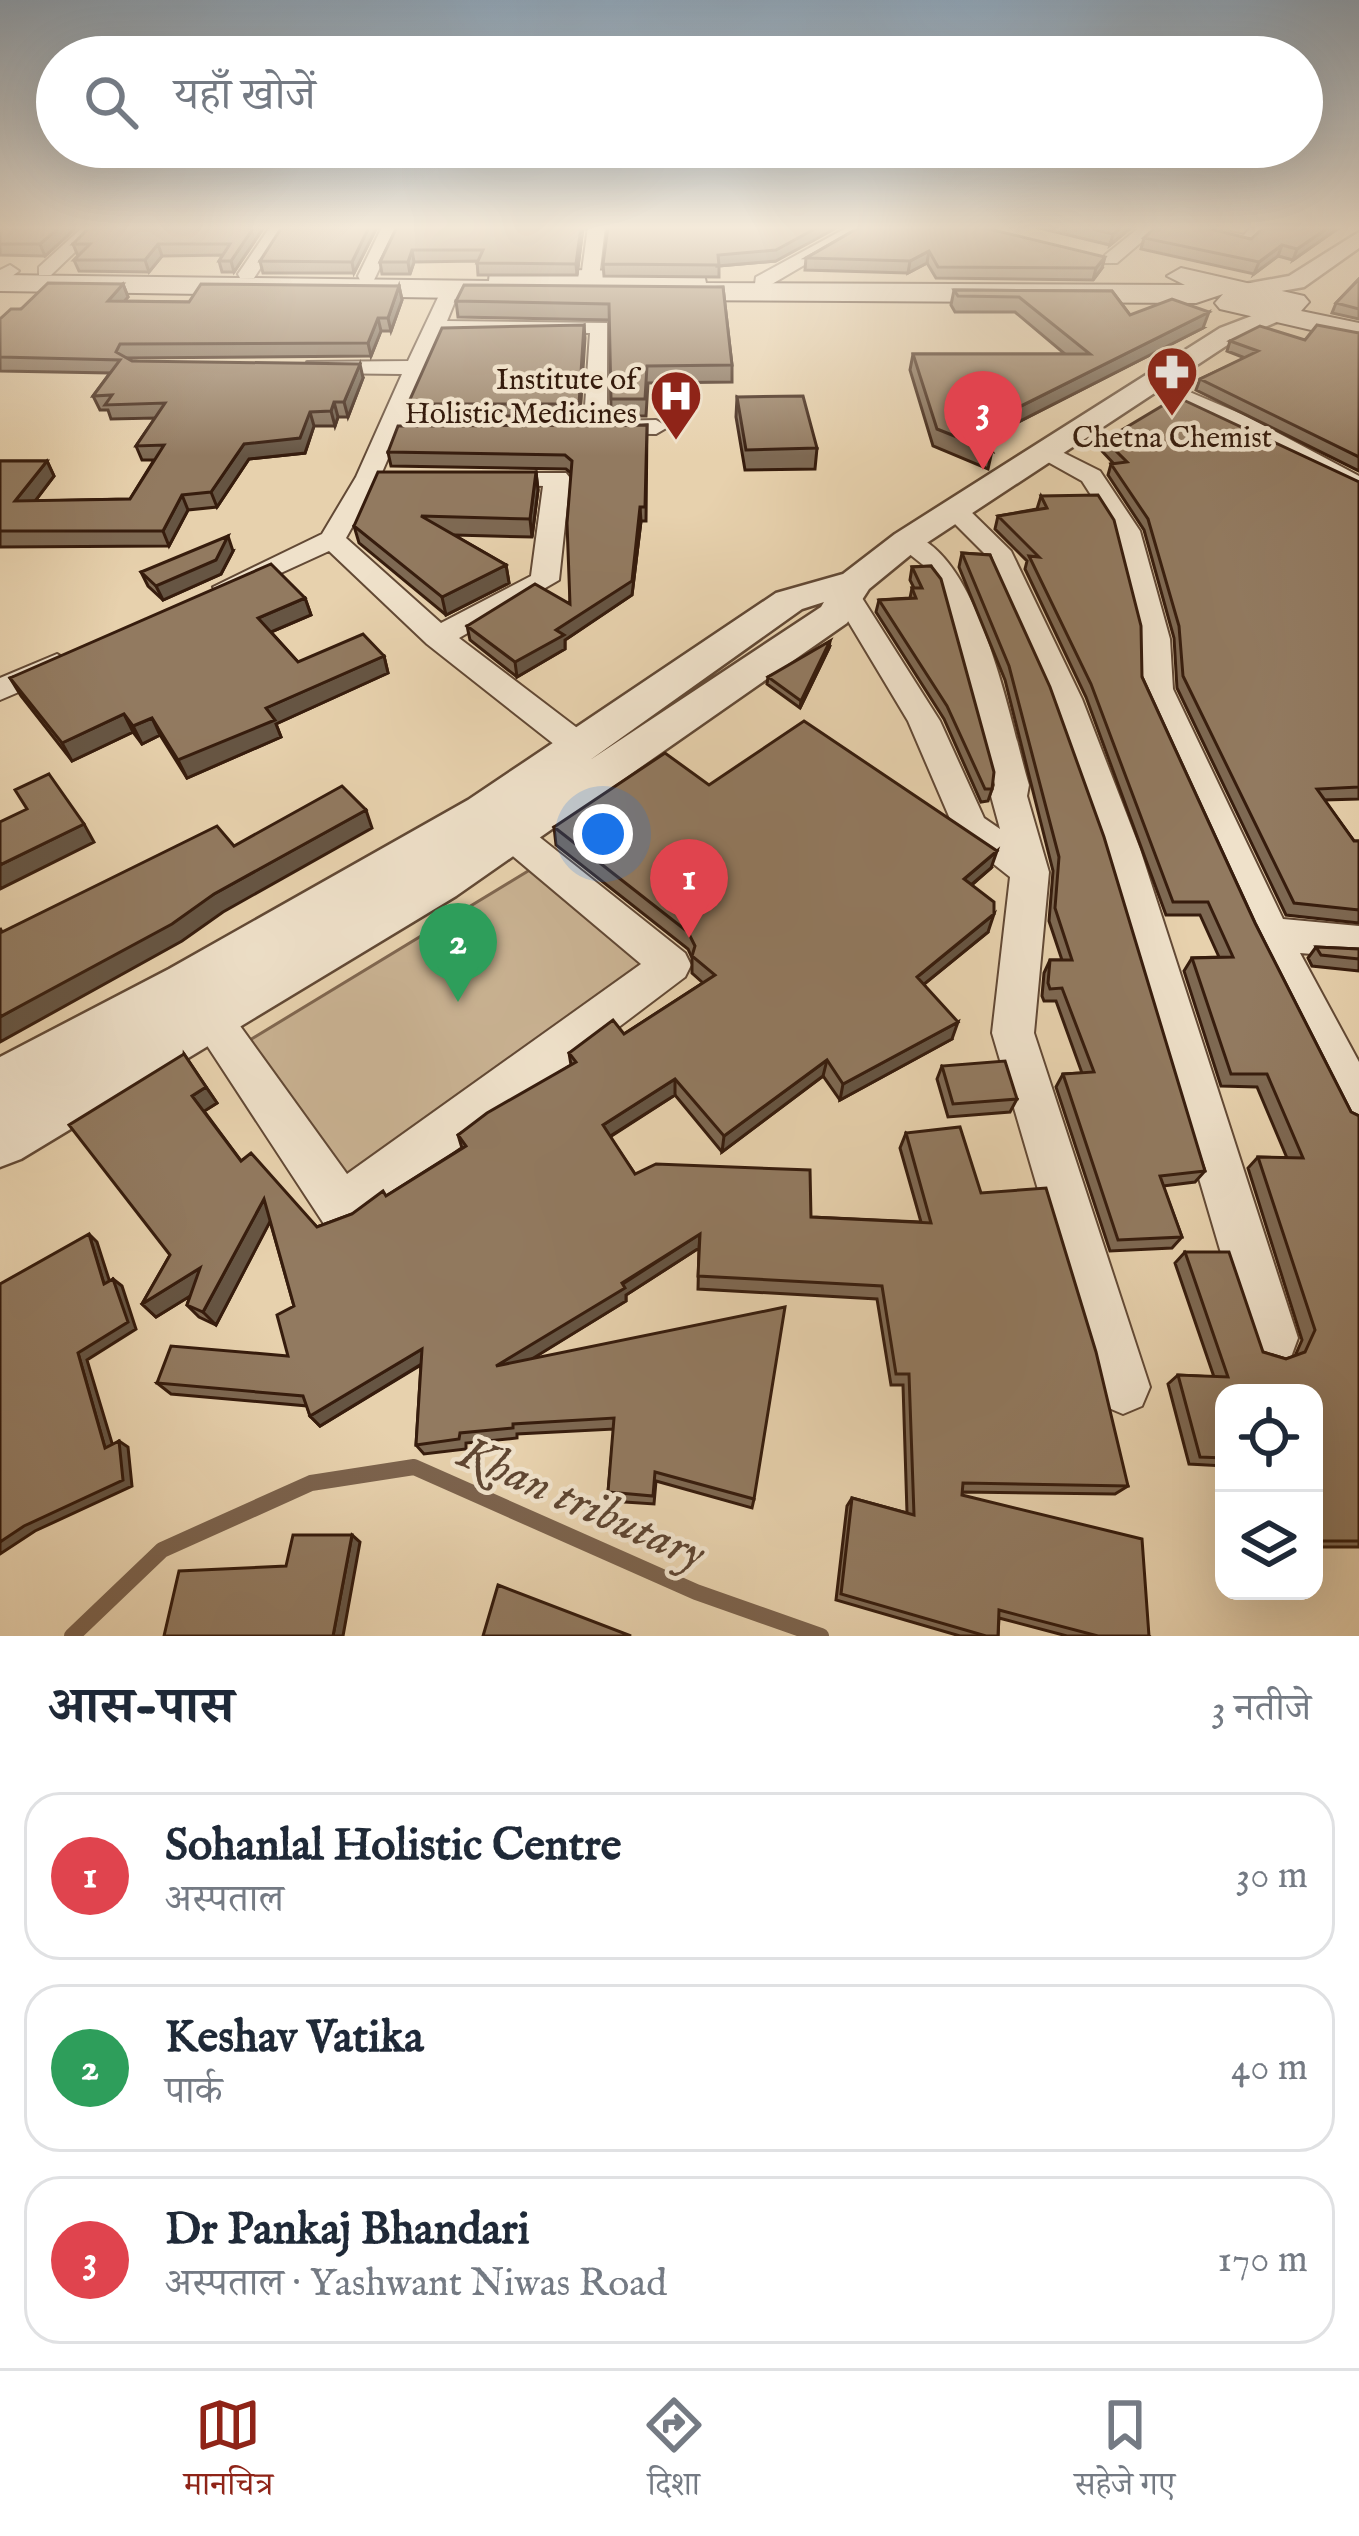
<!DOCTYPE html>
<html lang="hi">
<head>
<meta charset="utf-8">
<style>
  :root { --surface:#fff; --page:#f2f2f3; --text:#1f2937; --muted:#747a83; --line:#e0e1e3; --accent:#8f2418 }
  body { margin:0; font-family:"IM FELL English","Noto Serif Devanagari",serif; background:var(--page); color:var(--text) }
  .controls { position:absolute; right:36px; bottom:36px; display:grid; overflow:hidden; border-radius:24px; box-shadow:0 12px 48px #0002 }
  .controls button { width:108px; height:108px; display:grid; place-items:center; padding:0; border:0; border-bottom:3px solid var(--line); background:var(--surface); color:var(--text); font:60px sans-serif }
  .you { position:absolute; left:603px; top:834px; width:42px; height:42px; margin:-30px; border:9px solid #fff; border-radius:50%; background:#1a73e8; box-shadow:0 0 0 18px #1a73e833 }
  .badge { display:grid; place-items:center; width:78px; height:78px; border-radius:50%; background:var(--accent); color:#fff; font-size:39px; font-weight:700 }
  .pin { position:absolute; translate:-50% -99px; filter:drop-shadow(0 3px 6px #0008) }
  .pin::after { content:''; position:absolute; top:63px; width:42px; height:36px; background:inherit; clip-path:polygon(0 0,100% 0,50% 100%) }
  .list { margin:0; padding:0; list-style:none }
  h2 { display:flex; justify-content:space-between; align-items:center; height:156px; margin:0; padding:0 48px; font-size:51px }
  h2 small { font-size:39px; font-weight:400; color:var(--muted) }
  .list li { display:grid; grid-template-columns:78px 1fr auto; gap:36px; align-items:center; box-sizing:border-box; height:168px; margin:0 24px 24px; padding:0 24px; border:3px solid var(--line); border-radius:36px }
  .list b { display:block; font-size:45px; white-space:nowrap }
  .list p { margin:0; font-size:39px; white-space:nowrap; color:var(--muted) }
  .list em { font-size:39px; font-style:normal; color:var(--muted) }
  .icon { flex:none; width:66px; height:66px; fill:none; stroke:currentColor; stroke-width:2; stroke-linecap:round; stroke-linejoin:round }
  .map { position:relative; flex:none; width:1359px; height:1636px; overflow:hidden }
  .search { position:absolute; background:var(--surface); box-shadow:0 12px 48px #0002; left:36px; right:36px; top:36px; height:132px; display:flex; align-items:center; gap:30px; box-sizing:border-box; padding:0 42px; border-radius:66px; color:var(--muted); font-size:45px }
  .sheet { height:732px; background:var(--surface) }
  nav { display:flex; justify-content:space-around; align-items:center; box-sizing:border-box; height:168px; border-top:3px solid var(--line); background:var(--surface); font-size:33px; color:var(--muted) }
  nav a { display:grid; justify-items:center; gap:6px }
  nav .on { color:var(--accent) }
  .map>svg:first-child { display:block }
  .green { fill:#c9b292; stroke:#806750; stroke-width:3 }
  .lines { fill:none; stroke-linecap:round; stroke-linejoin:round }
  .stream { stroke:#7c634d; stroke-width:16 }
  .minor-casing { stroke:#624935; stroke-width:4 }
  .tertiary-casing { stroke:#624935; stroke-width:5 }
  .secondary-casing { stroke:#361c0d; stroke-width:4 }
  .minor { fill:#efe1ca; fill-rule:evenodd }
  .tertiary { fill:#efe1ca; fill-rule:evenodd }
  .secondary { fill:#efe1ca; fill-rule:evenodd }
  .wall { fill:#7e6953; stroke:#361c0d; stroke-width:3 }
  .shaded-wall { fill:#665543; stroke:#361c0d; stroke-width:3 }
  .building { fill:#927a60; stroke:#361c0d; stroke-width:3 }
  .labels { text-anchor:middle; stroke-width:9; stroke-linejoin:round; paint-order:stroke }
  .far-poi-label { font-size:30px; fill:#361c0d; stroke:#efe1ca; text-anchor:end }
  .near-water-label { font-size:48px; font-style:italic; fill:#5f4632; stroke:#efe1ca }
</style>
</head>
<body>
<div class="map">
<svg width="1359" height="1636" viewBox="0 0 1359 1636">
  <rect width="100%" height="100%" fill="#e7d1ad"/>
  <filter id="stains"><feTurbulence type="fractalNoise" baseFrequency=".00167" numOctaves="4"/><feColorMatrix values="0 0 0 0 .2 0 0 0 0 .09 0 0 0 0 .02 0 0 0 .5 -.17"/></filter>
  <radialGradient id="worn" r=".72"><stop offset=".6" stop-color="#630" stop-opacity="0"/><stop offset="1" stop-color="#630" stop-opacity=".3"/></radialGradient>
  <path class="green" d="M533 868 658 958 348 1211 240 1046Z"/>
  <g class="lines">
    <path class="stream" d="M72 1636 162 1550 311 1483 414 1467 696 1592 821 1636"/>
    <g class="minor-casing">
      <path id="minor" d="M83 227H101L51 275H39V267Z
        M270 227H287L254 278H240L238 274Z
        M382 227H399L374 280H360L358 276Z
        M588 227H605L599 278 590 284 581 278Z
        M848 227H869L772 284 767 297H753L756 277Z
        M1140 227H1159L1117 263H1105V255Z
        M1172 227H1207L1244 235 1251 227H1268L1248 246Z
        M10 265 19 271 0 285V270Z
        M451 283 460 289 447 321 607 323V421L656 420 668 427 656 434 542 433V423L584 421 590 333H442L380 477 346 538 441 623 531 576 543 486 482 483 478 478 482 473H566L570 478 559 580 459 638 593 740 598 748 593 756H569L427 644 329 551 237 593H217L213 587 322 534 356 477 402 374 315 373 307 372V362L408 361 442 289Z
        M1152 376 1246 416 1359 476V494L1144 388V378Z
        M1048 445 1100 471 1140 531 1170 639 1173 689 1283 919 1359 926V958L1300 953 1359 1062V1128L1343 1122 1250 934 1141 689 1140 639 1114 531 1082 481 1039 457V447Z
        M955 503 964 505 1011 551 1082 699 1140 849 1298 1338 1291 1357 1272 1364 1253 1357 1246 1338 1102 849 1050 699 985 554 942 511Z
        M907 533C980 551 1009 719 1029 785L1027 796 1049 872 1034 1033 1150 1387 1142 1406 1123 1414 1104 1406 1096 1387 992 1033 1010 877 957 835 908 721 833 596 837 590H857L940 721 984 818 1000 829 991 796 995 785 942 590 927 568 893 541Z
        M57 654 73 664 68 671 0 700V678Z
        M490 804 503 808 685 953 691 965 685 977 358 1224 341 1231 324 1224 189 1018 195 1005 210 1000 225 1005 347 1174 641 964 477 826 472 817 477 808Z"/>
    </g>
    <g class="tertiary-casing">
      <path id="tertiary" d="M1359 232V248L1304 287 1247 297 1235 290 1239 285 1289 276Z
        M1275 307 1284 309 1287 314 1284 319 1238 338 919 548 869 589 847 623 456 896 21 1159 0 1167V1057L169 969 468 800 776 593 843 574 895 534 1220 328ZM824 602 821 607 590 760 802 609Z"/>
    </g>
    <g class="secondary-casing">
      <path id="secondary" d="M1181 268 1304 296 1309 302 1301 311 1359 323V341L1220 309 1215 303 1223 294 1196 303 654 300 644 297 642 288 547 286 545 296 535 299 0 291V275L489 281 490 271 500 269 694 272 704 274 706 283 1185 285 1167 276Z"/>
    </g>
    <use href="#minor" class="minor"/>
    <use href="#tertiary" class="tertiary"/>
    <use href="#secondary" class="secondary"/>
  </g>
  <path class="wall" d="M0 227H77L45 256 0 255Z
    M264 227 234 272H222L219 261 223 255 162 256 149 272 79 271 74 260 78 256 73 244Z
    M377 227 354 273H263L260 261Z
    M397 227H583L577 275H478L477 261 414 262 410 274H382L380 262Z
    M860 227 1102 268 1093 280 936 278 927 263 908 273 805 270 806 258Z
    M1035 227H1132L1110 245Z
    M1340 227 1293 260 1278 256 1254 274 1141 249 1144 238 1251 239Z
    M776 261 719 266V277L604 276 603 264Z
    M1359 279V319L1332 313 1336 303Z
    M123 284 128 297 124 301 189 302 399 286 402 300 391 331H381L371 356 125 358 132 361 363 378 348 417H338L335 426H314L305 453 249 459 217 507 188 510 169 546 0 547V461H47L54 476 35 501 130 499 154 460H142L136 446 155 418 111 419 108 410H100L93 396 110 373 0 371V319L21 309Z
    M723 287 732 365V382L648 383 646 416H611L610 320 458 317 456 301Z
    M954 290 1112 291 1130 315 1203 328 985 439 992 451 988 469 933 446 910 370 913 354H1065L1015 312H955L951 305Z
    M584 325 580 416H411L408 404Z
    M1359 333V471L1196 390 1200 379 1245 358 1227 351 1230 341 1305 340Z
    M737 397 817 448 815 469 745 470 736 417Z
    M647 425 646 521H641L632 595 565 640V649L517 677 470 640 467 626 570 604 571 473 566 469 391 466 388 452Z
    M1105 440 1359 482V799L1324 800 1354 841H1359V923L1286 915 1177 688 1174 638 1144 530 1108 475 1111 464H1114L1102 451Z
    M536 472 538 490 532 537 454 535 506 565 509 583 446 615 359 543 354 526Z
    M1041 496 1142 677 1255 923 1351 1112 1359 1116V1547H1314V1393H1224V1466L1189 1464 1168 1384 1178 1375 1214 1377 1175 1263 1185 1252 1263 1352 1286 1359 1295 1356 1302 1340 1248 1168 1258 1157 1287 1158 1257 1087 1221 1086 1184 971 1192 958 1219 957 1200 915H1166L1086 697 1025 569 1027 561 995 529 998 516 1037 509Z
    M233 551 221 574 163 600 148 586 141 572Z
    M962 553 990 555 1205 1171 1195 1182 1163 1186 1182 1237 1172 1248 1110 1251 1056 1087 1063 1074 1082 1073 1056 1001H1044L1042 996 1044 973 1050 960H1062L1049 921 1053 871 1005 680 959 567Z
    M931 566 992 789 988 801 981 802 944 719 876 612 879 600 910 598 912 588H914L910 580 912 567Z
    M305 598 311 615 271 632 298 662 384 656 388 673 276 724 281 737 187 778 160 735 142 744 133 732 72 761 21 696 10 678Z
    M829 648 800 708 767 684 768 677Z
    M709 785 991 868 972 885 988 932 924 984 952 1039 840 1100 823 1076 722 1152 675 1095 610 1137 635 1174 811 1217 921 1222 900 1148 906 1133 981 1193 1128 1486 1115 1494 962 1492V1495L1149 1636H1067L999 1618 998 1636H960L836 1600 847 1506 852 1498 907 1513 903 1385H891L877 1299 698 1289 699 1248 626 1295V1301L531 1359 754 1499 752 1508 656 1481 654 1504 610 1501 608 1492 614 1429 517 1434V1438L466 1443V1449L424 1454 416 1445 421 1365 320 1426 310 1416 307 1406 171 1394 157 1383 288 1356 294 1306 270 1221 216 1325 199 1317 187 1305 190 1296 156 1317 142 1304 170 1255 184 1054 217 1103 204 1111 241 1161 317 1227 352 1214 386 1196 462 1148 458 1135 571 1065 569 1053 624 1034 703 983 692 973V958L688 949 556 845 554 827Z
    M1316 947 1359 949V971L1312 966 1308 958Z
    M942 1066 1017 1099 1010 1112 948 1117 937 1079Z"/>
  <path class="shaded-wall" d="M60 227H77L45 256 40 244Z
    M254 227H264L234 272 231 261Z
    M369 227H377L354 273 352 262Z
    M581 227H583L577 275 576 264Z
    M818 227H838L776 261 717 266 718 255Z
    M1122 227H1132L1110 245 1113 234Z
    M1329 227H1340L1293 260 1297 249Z
    M158 244 162 256 149 272 145 260Z
    M1282 245 1278 256 1254 274 1259 262Z
    M412 250 414 262 410 274 408 262Z
    M929 251 927 263 908 273 910 261Z
    M1105 257 1102 268 1093 280 1096 268Z
    M123 284 128 297 113 314 108 301Z
    M399 286 402 300 391 331 388 318Z
    M1209 312 1203 328 975 444 979 427Z
    M378 318 381 331 371 356 368 343Z
    M584 325 585 338 580 416 579 404Z
    M360 364 363 378 348 417 344 402Z
    M334 402 338 417 335 426 331 411Z
    M310 412 314 426 305 453 249 459 217 507 211 492 244 444Z
    M47 461 54 476 23 517 15 501Z
    M536 472 538 490 532 537 530 519Z
    M182 495 188 510 169 546 163 531Z
    M640 507 641 521 632 595 565 640V649L517 677 515 662 556 630Z
    M228 536 233 551 221 574 163 600 156 586Z
    M506 565 509 583 446 615 442 597Z
    M305 598 311 615 264 635 258 618Z
    M830 641 829 648 800 708 801 701Z
    M384 656 388 673 276 724 281 737 187 778 178 760 266 708Z
    M124 714 133 732 72 761 62 743Z
    M152 718 160 735 142 744 133 726Z
    M366 810 372 828 223 912 182 941 0 1042V1017L214 894Z
    M84 824 94 842 0 889V865Z
    M997 851 991 868 958 896 964 879Z
    M994 914 988 932 912 994 917 977Z
    M958 1022 952 1039 840 1100 843 1084Z
    M827 1060 823 1076 722 1152 724 1136Z
    M675 1079V1095L604 1140 603 1125Z
    M206 1087 217 1103 203 1112 192 1096Z
    M264 1199 274 1214 216 1325 203 1312Z
    M89 1234 97 1242 113 1292 104 1284Z
    M700 1234 699 1248 626 1295V1301L501 1378 496 1366Z
    M200 1268 213 1282 156 1317 142 1304Z
    M113 1279 122 1286 136 1329 87 1360 115 1453 105 1448 78 1353Z
    M422 1349 428 1360 320 1426 310 1416Z
    M119 1441 128 1447 132 1486 35 1531 0 1554V1542Z
    M352 1535 360 1542 343 1636H333Z"/>
  <path class="building" d="M0 227H60L40 244H0Z
    M90 227H254L231 261H219L230 244H158L145 260H74L90 244H73Z
    M282 227H369L352 262 260 261Z
    M397 227H581L576 264 477 263 483 250H412L408 262H380Z
    M608 227H818L776 250 718 255 719 265 603 264Z
    M860 227H981L1105 257 1096 268 938 267 929 251 910 261 806 258Z
    M1084 227H1122L1113 234Z
    M1156 227H1203L1251 239 1264 227H1329L1297 249 1282 245 1259 262 1144 238Z
    M1359 279V309L1336 303Z
    M48 283 123 284 108 301 189 302 201 284 399 286 388 318H378L368 343 120 344 116 352 132 361 360 364 344 402H334L331 411 310 412 300 438 244 444 211 492 182 495 163 531H0V461H47L15 501 130 499 164 445 136 446 165 403 105 405 112 395 93 396 120 360 0 357V319L11 309H21Z
    M464 285 723 287 732 365 647 366 645 399H611L609 304 456 301Z
    M954 290 1112 291 1130 315 1172 299 1209 312 979 427 992 451 937 429 913 354H1090L1019 297 958 296Z
    M584 325 579 404H408L442 328Z
    M1317 325 1359 333V457L1200 379 1258 351 1230 341 1260 326 1305 340Z
    M803 396 817 448 746 450 737 397Z
    M1177 397 1359 482V787L1317 789 1354 841H1359V910L1294 903 1183 676 1179 626 1148 519 1111 464 1127 462 1105 440Z
    M647 425 645 507H640L632 581 556 630 564 635 515 662 467 626 535 584 570 604 567 523 572 461 565 455 388 452 398 426Z
    M378 472H536L530 519 421 516 506 565 442 597 354 526Z
    M1098 495 1114 520 1141 626 1142 677 1255 923 1351 1112 1359 1116V1541H1317L1314 1532V1393H1224V1458L1200 1457 1178 1375 1228 1377 1185 1252H1229L1263 1352 1286 1359 1305 1352 1315 1330 1258 1157 1303 1158 1267 1074H1231L1192 958 1233 957 1208 902H1173L1091 684 1029 556 1039 557 998 516 1047 508 1041 496Z
    M228 536 216 560 156 586 141 572Z
    M962 553 990 555 1050 687 1104 837 1205 1171 1160 1176 1182 1237 1118 1240 1063 1074 1094 1072 1062 988 1050 989 1048 983 1050 960H1072L1055 908 1059 857 1009 666Z
    M271 564 305 598 258 618 298 662 363 634 384 656 266 708 275 720 178 760 152 718 133 726 124 714 62 743 10 678Z
    M931 566 941 579 994 772 992 789H985L947 706 879 600 916 598 912 588H922L912 567Z
    M830 641 801 701 768 677Z
    M804 721 997 851 964 879 994 902V914L917 977 958 1022 843 1084 827 1060 724 1136 675 1079 603 1125 635 1174 656 1164 810 1170 811 1217 931 1223 906 1133 960 1127 981 1193 1046 1188 1096 1352 1128 1486 963 1483 962 1495 1142 1539 1149 1636H1098L999 1610 998 1636H986L841 1594 852 1498 914 1515 909 1374H896L882 1286 698 1276 700 1234 622 1283 625 1288 496 1366 785 1307 754 1499 655 1472 653 1496 608 1492 614 1418 513 1424V1428L460 1433 459 1439 416 1445 422 1349 310 1416 303 1396 157 1383 171 1346 288 1356 277 1315 294 1306 264 1199 203 1312 187 1305 200 1268 142 1304 170 1255 69 1125 184 1054 206 1087 192 1096 241 1161 251 1153 317 1227 352 1214 383 1191 386 1196 466 1146 458 1135 487 1113 576 1062 569 1053 613 1020 624 1034 715 975 692 956 695 946 688 932 554 827 665 753 709 785Z
    M49 774 84 824 0 865V822L27 809 15 790Z
    M342 786 366 810 214 894 172 924 0 1017V928L2 932 217 826 234 846Z
    M1316 947 1359 949V959L1321 955Z
    M1005 1061 1017 1099 953 1104 942 1066Z
    M89 1234 104 1284 113 1279 128 1322 78 1353 105 1448 119 1441 123 1480 24 1526 0 1542V1284Z
    M293 1535H352L333 1636H164L179 1571 286 1566Z
    M498 1585 631 1636H483Z"/>
  <linearGradient id="sky" x2="0" y2="1"><stop stop-color="#8fa7bb"/><stop offset="0.5" stop-color="#f4eada"/><stop offset="1" stop-color="#f4eada" stop-opacity="0"/></linearGradient>
  <rect width="1359" height="456" fill="url(#sky)"/>
  <defs>
    <g id="pharmacy-pin" transform="scale(2.7)"><path d="M0 17L-7.5 6A9.5 9.5 0 1 1 7.5 6Z" fill="#8f2418" stroke="#efe1ca"/><path d="M-2-6h4v4h4v4h-4v4h-4v-4h-4v-4h4Z" fill="#fff"/></g>
    <g id="hospital-pin" transform="scale(2.7)"><path d="M0 17L-7.5 6A9.5 9.5 0 1 1 7.5 6Z" fill="#8f2418" stroke="#efe1ca"/><path d="M-5-5h3v3.5h4V-5h3V5h-3V1.5h-4V5h-3Z" fill="#fff"/></g>
  </defs>
  <g fill-rule="evenodd">
    <use href="#pharmacy-pin" x="1172" y="372"/>
    <use href="#hospital-pin" x="676" y="396"/>
  </g>
  <g class="labels">
    <g class="far-poi-label">
      <text x="637" y="389">Institute of<tspan x="637" dy="34">Holistic Medicines</tspan></text>
      <text x="1172" y="447" text-anchor="middle">Chetna Chemist</text>
    </g>
    <g class="near-water-label">
      <text transform="translate(583 1501) rotate(24)" y="17">Khan tributary</text>
    </g>
  </g>
  <rect width="100%" height="100%" filter="url(#stains)"/>
  <rect width="100%" height="100%" fill="url(#worn)"/>
</svg>
<div class="controls">
<button><svg class="icon" aria-label="locate" viewBox="0 0 24 24"><circle cx="12" cy="12" r="6"/><path d="M12 2v4M12 18v4M2 12h4M18 12h4"/></svg></button>
<button><svg class="icon" aria-label="layers" viewBox="0 0 24 24"><path d="M12 4l9 5-9 5-9-5zM3 14l9 5 9-5"/></svg></button>
</div>
<div class="you"></div>
<div class="pin badge" style="left:689px;top:938px;background:#e0444e">1</div>
<div class="pin badge" style="left:458px;top:1002px;background:#2e9e5b">2</div>
<div class="pin badge" style="left:983px;top:470px;background:#e0444e">3</div>
<div class="search"><svg class="icon" aria-label="search" viewBox="0 0 24 24"><circle cx="10" cy="10" r="6"/><path d="M15 15l6 6"/></svg>यहाँ खोजें</div>
</div>
<section class="sheet">
<h2>आस-पास<small>3 नतीजे</small></h2>
<ul class="list">
<li><span class="badge" style="background:#e0444e">1</span><div><b>Sohanlal Holistic Centre</b><p>अस्पताल</p></div><em>30 m</em></li>
<li><span class="badge" style="background:#2e9e5b">2</span><div><b>Keshav Vatika</b><p>पार्क</p></div><em>40 m</em></li>
<li><span class="badge" style="background:#e0444e">3</span><div><b>Dr Pankaj Bhandari</b><p>अस्पताल · Yashwant Niwas Road</p></div><em>170 m</em></li>
</ul>
</section>
<nav>
<a class="on"><svg class="icon" aria-label="map" viewBox="0 0 24 24"><path d="M3 6l6-2 6 2 6-2v14l-6 2-6-2-6 2zM9 4v14M15 6v14"/></svg>मानचित्र</a>
<a><svg class="icon" aria-label="directions" viewBox="0 0 24 24"><path d="M12 3l9 9-9 9-9-9zM9 14v-3h6M13 9l2 2-2 2"/></svg>दिशा</a>
<a><svg class="icon" aria-label="saved" viewBox="0 0 24 24"><path d="M7 4h10v16l-5-4-5 4z"/></svg>सहेजे गए</a>
</nav>
</body>
</html>
